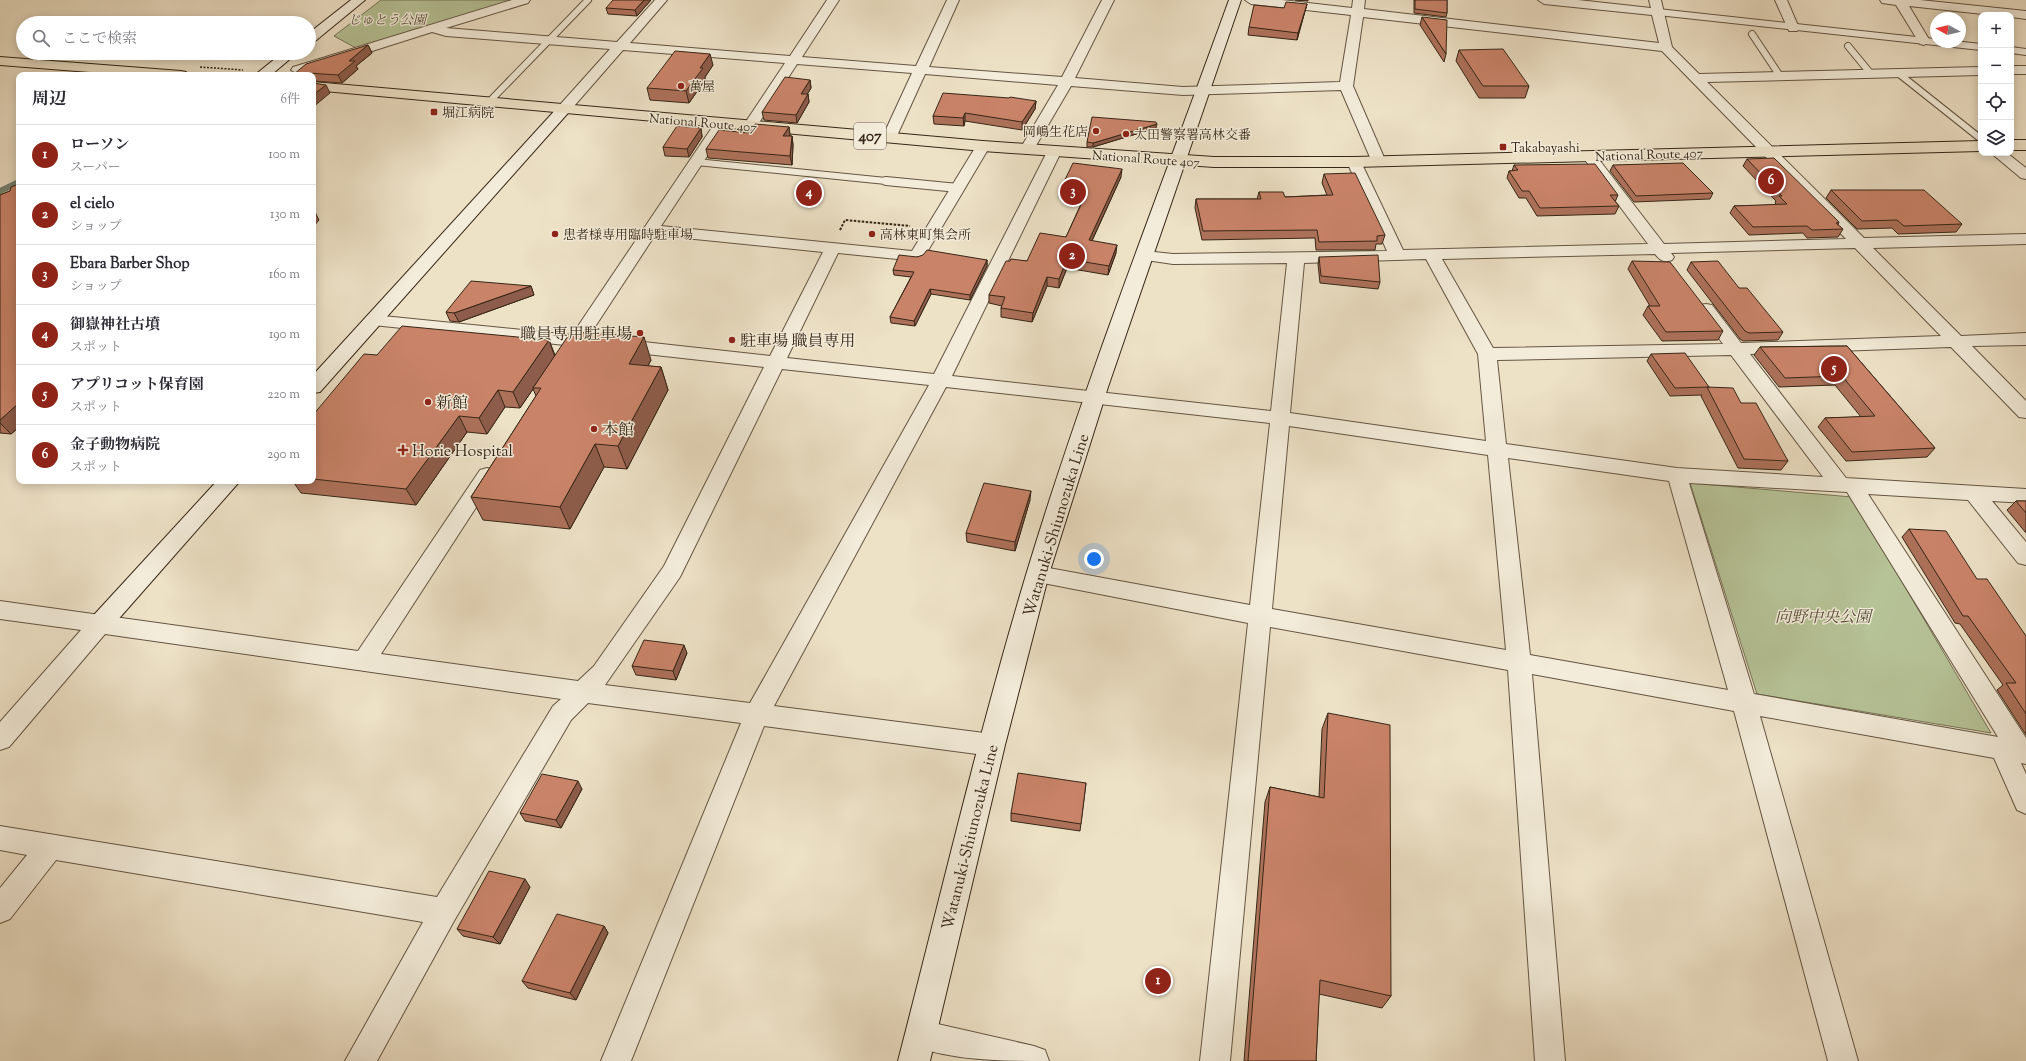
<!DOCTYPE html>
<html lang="ja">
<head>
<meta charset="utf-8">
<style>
  :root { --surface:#fff; --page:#f2f2f3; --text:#2b2b33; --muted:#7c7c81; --line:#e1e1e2; --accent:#8f2418 }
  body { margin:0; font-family:"Sorts Mill Goudy","Noto Serif JP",serif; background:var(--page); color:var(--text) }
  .controls { position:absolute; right:12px; top:12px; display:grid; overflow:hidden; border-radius:8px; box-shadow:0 2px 10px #0003 }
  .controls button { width:36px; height:36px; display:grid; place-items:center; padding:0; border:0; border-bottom:1px solid var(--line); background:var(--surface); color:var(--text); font:20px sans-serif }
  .compass { position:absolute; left:1930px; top:12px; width:36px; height:36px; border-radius:50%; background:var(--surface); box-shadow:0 2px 10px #0003; rotate:278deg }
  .you { position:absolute; left:1094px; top:559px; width:14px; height:14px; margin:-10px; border:3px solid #fff; border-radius:50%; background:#1a73e8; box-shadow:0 0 0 6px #1a73e833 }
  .badge { display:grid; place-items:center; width:26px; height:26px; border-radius:50%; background:var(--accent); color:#fff; font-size:13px; font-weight:700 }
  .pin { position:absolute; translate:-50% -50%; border:2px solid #fff; box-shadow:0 1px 4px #0006 }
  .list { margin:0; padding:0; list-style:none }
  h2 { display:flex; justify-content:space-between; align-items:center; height:52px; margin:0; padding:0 16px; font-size:17px }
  h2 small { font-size:13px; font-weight:400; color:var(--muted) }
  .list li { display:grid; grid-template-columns:26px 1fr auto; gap:12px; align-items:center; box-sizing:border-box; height:60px; padding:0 16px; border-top:1px solid var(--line) }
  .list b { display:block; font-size:15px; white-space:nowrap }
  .list p { margin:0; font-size:13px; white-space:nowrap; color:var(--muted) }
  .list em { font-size:13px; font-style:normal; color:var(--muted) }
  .icon { flex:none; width:22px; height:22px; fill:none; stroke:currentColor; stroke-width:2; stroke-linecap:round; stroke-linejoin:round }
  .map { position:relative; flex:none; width:2026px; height:1061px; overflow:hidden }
  .search { position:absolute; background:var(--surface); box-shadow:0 2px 10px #0003; left:16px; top:16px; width:300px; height:44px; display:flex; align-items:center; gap:10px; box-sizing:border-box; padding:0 14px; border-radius:22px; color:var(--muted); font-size:15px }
  .panel { position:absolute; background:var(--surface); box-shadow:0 2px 10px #0003; left:16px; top:72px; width:300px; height:412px; border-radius:8px }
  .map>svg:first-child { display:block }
  .green { fill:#b6c397; stroke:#767456 }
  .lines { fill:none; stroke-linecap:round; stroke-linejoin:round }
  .stream { stroke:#728172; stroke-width:6 }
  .lane-far1-casing { stroke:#645542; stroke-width:8 }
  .lane-casing { stroke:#645542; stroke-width:10 }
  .street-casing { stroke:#645542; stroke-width:2 }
  .secondary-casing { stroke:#362616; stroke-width:2 }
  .highway-casing { stroke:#362616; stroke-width:2 }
  .path-far1 { stroke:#362616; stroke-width:1.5; stroke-dasharray:2 1.5; stroke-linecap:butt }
  .path { stroke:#362616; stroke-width:2; stroke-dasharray:2.5 1.5; stroke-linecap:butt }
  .lane-far1 { stroke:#f3ecda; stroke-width:6 }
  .lane { stroke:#f3ecda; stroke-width:8 }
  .street { fill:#f3ecda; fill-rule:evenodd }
  .secondary { fill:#f3ecda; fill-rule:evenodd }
  .highway { fill:#ede1c6; fill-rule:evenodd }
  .wall { fill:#ad715a; stroke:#362616 }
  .shaded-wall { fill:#8d5c4a; stroke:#362616 }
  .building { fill:#c98369; stroke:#362616 }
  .poi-dot { fill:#8f2418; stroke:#f3ecda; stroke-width:1.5 }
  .labels { text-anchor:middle; stroke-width:3; stroke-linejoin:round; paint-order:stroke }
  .far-park-label { font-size:13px; font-style:italic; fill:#564d36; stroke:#f3ecda }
  .far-poi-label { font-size:13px; fill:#362616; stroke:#f3ecda; text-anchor:start }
  .far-street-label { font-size:13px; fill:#362616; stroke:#f3ecda }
  .shield { fill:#f3ecda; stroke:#6f6151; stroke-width:1 }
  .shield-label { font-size:15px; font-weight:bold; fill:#362616 }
  .poi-label { font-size:16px; fill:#362616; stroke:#f3ecda; text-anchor:start }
  .street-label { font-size:16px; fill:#362616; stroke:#f3ecda }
  .park-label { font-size:16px; font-style:italic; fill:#564d36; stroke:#f3ecda }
</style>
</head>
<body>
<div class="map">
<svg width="2026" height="1061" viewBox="0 0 2026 1061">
  <rect width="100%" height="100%" fill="#ede1c6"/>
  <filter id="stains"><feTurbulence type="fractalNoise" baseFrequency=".005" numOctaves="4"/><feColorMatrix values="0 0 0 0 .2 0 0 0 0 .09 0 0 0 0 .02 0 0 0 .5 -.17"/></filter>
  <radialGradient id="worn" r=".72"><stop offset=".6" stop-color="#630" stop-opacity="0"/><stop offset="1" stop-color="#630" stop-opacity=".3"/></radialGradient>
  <path class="green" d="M381 0H515L356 48 334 36Z
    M1690 483 1852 497 1991 733 1757 694Z"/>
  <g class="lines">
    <path class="stream" d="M0 191 19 182"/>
    <g class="lane-far1-casing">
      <path id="lane-far1" d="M1658 12 1981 47
        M1752 34 1780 76
        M1848 46 1871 74
        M2011 50 2026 52
        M1898 73 1981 139
        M488 103 588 0
        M696 162 896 182"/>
    </g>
    <g class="lane-casing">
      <path id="lane" d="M886 181 958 188"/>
    </g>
    <g class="street-casing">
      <path id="street" d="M512 0H530L528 3 446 28 617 42 655 0H667L630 43 790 56 827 0H839L802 57 916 66 947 0H959L929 67 1062 77 1102 0H1114L1075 78 1183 87 1340 82 1351 15 1251 4 1245 0H1282L1352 8 1353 0H1365L1364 9 1659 43 1652 15 1544 4 1538 0H1578L1651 8 1649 0H1661L1672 47 1699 74 1981 67V75L1707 82 1864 238 2026 234V244L1873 248 1961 336 2026 333V345L1972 346 2026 401V418L2019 417 1951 347 1750 354 1846 478 2026 489V503L1992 501 2026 542V565L2018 563 1968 500 1868 494 2026 738V764L2021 763 2026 774V814L2017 810 1994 758 1760 716 1858 1061H1828L1734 711 1532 674 1565 1061H1535L1508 670 1270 627 1230 1061H1200L1248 623 1038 582 1030 580 1027 574 1030 568 1038 566 1250 605 1270 423 946 387 774 706 992 734 1001 737 1004 745 1001 753 992 756 764 726 631 1061H601L741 723 588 703 571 720 454 921 377 1061H345L423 922 56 860 10 919 0 923V888L27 855 0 850V826L437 897 553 706 561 699 105 634 9 747 0 750V722L81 630 0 619V601L358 651 480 470 487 468 494 470 497 475 381 654 578 681 594 666 664 566 764 367 582 347 576 355 570 357 564 355 561 351 565 345 373 325 367 324 364 320 367 316 373 315 572 335 717 120H727L729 123 661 226 912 251 978 143H988L990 146 923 259 917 261 838 253 787 358 934 374 1047 152 1049 149H1059L1061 152 952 376 1271 411 1287 263 1173 264 1139 259 1137 256 1139 253 1145 251 1173 254 1387 251 1347 162 1349 159H1359L1361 162 1403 250 1648 244 1582 156 1584 153H1594L1664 244 1846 239 1662 51 1363 17 1353 86 1386 162 1384 165H1374L1372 162 1341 90 1183 95 1071 86 1034 149 1032 152H1022L1020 149 1058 85 925 74 896 138 894 141H884L882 138 912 73 797 64 755 129H745L743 126 785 63 623 50 568 113H558L556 110 558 107 610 49 446 36 432 32 303 73 298 74 291 70 293 67ZM655 235 823 252 770 356 589 336ZM1855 248 1941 336 1741 343 1712 305 1706 304 1700 305 1697 309 1723 344 1493 348 1442 259 1655 254C1660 260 1663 263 1672 260L1674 257 1671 253ZM1426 259 1478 354 1486 441 1290 413 1304 263ZM1731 355 1823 477 1677 468 1506 444 1497 360ZM782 369 929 385 750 703 605 685 680 577ZM1289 426 1488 455 1506 650 1272 609ZM1508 458 1669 481 1728 690 1530 655ZM1689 483 1847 492 1998 737 1754 694Z
        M1775 0H1787L1799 28 1797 31H1789Z
        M1880 0H1920L2026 11V19L2011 17V15H1992L1909 6 1930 41 1924 45 1920 44 1896 5 1882 3Z
        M2011 66H2026V74H2011Z
        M1991 153H2007L2026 168V179L2021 178Z
        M920 1020 1034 1046 1045 1050 1049 1061C1001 1061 955 1061 910 1045L905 1035 910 1025Z"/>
    </g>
    <g class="secondary-casing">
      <path id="secondary" d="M351 0H365L314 42 309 43V33Z
        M1229 0H1241L1108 387 1049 574 1005 745 930 1061H898C940 899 978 735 1026 575 1085 380 1160 191 1229 0Z
        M282 53H297L271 75H255Z
        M563 106 568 107 570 110 568 113 320 392 313 393V375L558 107Z
        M217 481H240L108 631 100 633 92 631 88 624 92 617Z"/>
    </g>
    <g class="highway-casing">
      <path id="highway" d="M0 57 181 71 186 72 188 75H128L0 65Z
        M313 82 983 141 1214 157H1354L1981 141V151L1354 167H1214L983 151 313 90Z
        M2011 140H2026V150H2011Z"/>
    </g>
    <path class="path-far1" d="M200 67 243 70"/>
    <path class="path" d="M840 230 845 220 910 226"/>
    <use href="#lane-far1" class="lane-far1"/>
    <use href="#lane" class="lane"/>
    <use href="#street" class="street"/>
    <use href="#secondary" class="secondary"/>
    <use href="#highway" class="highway"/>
  </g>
  <path class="wall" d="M651 0 637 16 608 14 606 8Z
    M1295 0H1308V1Z
    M1414 0H1447V13L1446 17 1414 13Z
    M1307 4 1305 11 1297 40 1248 35 1249 27 1284 8Z
    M1422 17 1446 54 1444 62 1420 25Z
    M368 45 372 53 356 66 358 69 342 83 313 81V75H293Z
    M1459 50 1529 86 1525 98H1479L1456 61Z
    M713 65 705 77V80L689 103 650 100 647 88Z
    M810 80 811 88 807 94H808L809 102 797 123 764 120 762 112Z
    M1036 101 1035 109 1022 130 965 121 964 126 934 124 933 116Z
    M789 127 790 135 789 136H792L793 145 792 165 708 158 706 149 749 133Z
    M701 128 702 137 689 157 665 156 663 147Z
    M1156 128 1093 147H1087V142Z
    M1747 159 1839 222 1838 225 1843 229 1838 237 1807 238 1803 233 1749 235 1730 213 1734 206 1777 205 1775 203 1776 201 1743 166Z
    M1514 165 1618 195 1615 202 1619 206 1615 214 1537 216 1526 198H1519L1507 178 1509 171H1512Z
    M1613 165 1713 193 1710 199 1634 202 1610 171Z
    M1324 174 1385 235 1382 244H1376L1375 250H1316L1315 238 1202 240 1195 208 1196 199H1257L1259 192 1285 197 1327 195 1322 183Z
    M1121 177 1092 241 1116 253 1108 275 1067 268 1059 288 1047 286 1032 322 1001 317V308L1002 306 989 303V295L1010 261H1027L1066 237 1081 204 1069 202V200L1060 198V190Z
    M19 184V427L11 434 0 433V195L10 191Z
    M1831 190 1962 224 1956 232 1898 234 1892 228 1857 229 1826 198Z
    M917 257 987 260V266L970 300 931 294 915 326 891 323 890 317 911 277 894 275 893 270Z
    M1319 257 1380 282 1378 289 1320 283 1318 264Z
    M1632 261 1723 331 1718 340 1662 341 1643 315 1648 306H1650L1628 269Z
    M1691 262 1739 288 1783 332 1778 340 1743 341 1740 339 1687 270Z
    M531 286 534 295 459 322 450 321 446 312Z
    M549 340 555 355 651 360 648 366 661 367 668 390 627 469 604 467 570 529 483 520 471 497 536 396 533 389 520 408 505 407 487 434 467 432 416 505 301 493 294 483 282 482V481H313V415L377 355Z
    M1847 346 1935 448 1927 457 1846 461 1818 427 1825 418 1861 417 1835 385 1779 387 1754 355 1760 347Z
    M1651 354 1709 387 1741 403 1788 461 1781 470 1738 468 1701 396 1702 395 1670 396 1647 361Z
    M1030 500 1015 551 967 542 966 533Z
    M2016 501H2026V533L2007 510Z
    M1909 529 1977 579 2026 636V735L1997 690 2003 685 1960 624 1955 623 1902 537Z
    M687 653 676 680 636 675 632 666Z
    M1328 713 1391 996 1382 1008 1319 994 1316 1061H1244L1265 802 1270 787 1319 797 1322 729Z
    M1086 783 1080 831 1011 821V813Z
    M582 789 561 828 525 821 520 813Z
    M530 887 500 944 463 936 457 929Z
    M604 926 608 933 576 1000 528 988 522 981Z"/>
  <path class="shaded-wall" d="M644 0H651L637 16 635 10Z
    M1307 4 1305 11 1297 40 1298 33Z
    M368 45 372 53 356 66 358 69 342 83 338 75 349 61Z
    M710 54 713 65 705 77V80L689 103 686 91 700 68Z
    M810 80 811 88 803 102 801 94Z
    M326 85 330 93 313 107V95Z
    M808 94 809 102 797 123 796 115Z
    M1036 101 1035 109 1022 130V122Z
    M965 113V121L964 126 963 118Z
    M1157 124 1156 128 1093 147V143Z
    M789 127 790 135 785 144 783 136Z
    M701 128 702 137 689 157 687 149Z
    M792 136 793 145 792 165 790 156Z
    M1122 169 1121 177 1088 249 1089 240Z
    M313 208 319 220 313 227Z
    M1117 245 1116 253 1108 275 1109 266Z
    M1067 259V268L1059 288V279Z
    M987 260V266L970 300V295Z
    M1047 277V286L1032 322 1033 313Z
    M531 286 534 295 459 322 454 313Z
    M930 289 931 294 915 326 914 321Z
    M644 337 651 360 636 387 629 364Z
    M549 340 555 357 533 388V389L520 408 513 392Z
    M661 367 668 390 627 469 618 446Z
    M498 390 505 407 487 434 479 418Z
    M19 403V427L11 434 0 423V420Z
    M459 416 467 432 416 505 406 489Z
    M595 444 604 467 570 529 560 507Z
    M1031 491 1030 500 1015 551V542Z
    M684 645 687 653 676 680 673 671Z
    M578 781 582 789 561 828 556 820Z
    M525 879 530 887 500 944 493 937Z
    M604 926 608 933 576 1000 570 993Z"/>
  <path class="building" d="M613 0H644L635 10 606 8Z
    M1415 0H1447V13L1415 9Z
    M1286 2 1307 4 1298 33 1249 27 1254 5 1284 8Z
    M1422 17 1447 20 1446 54Z
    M368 45 349 61H355L338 75 308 73V75H293L306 64Z
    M1503 49 1529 86H1483L1459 50Z
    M675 51 710 54 700 68H703L686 91 647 88Z
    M785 77 810 80 801 94H808L796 115 762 112Z
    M313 83 326 85 313 95Z
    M943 93 1009 98 1010 97 1036 101 1022 122 965 113 963 118 933 116Z
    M1092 117 1156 122 1157 124 1093 143 1087 142Z
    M755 124 789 127 783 136H792L790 156 706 149 719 130 749 133Z
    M677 126 701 128 687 149 663 147Z
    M1774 158 1839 222 1836 223 1843 229 1812 230 1807 226 1753 227 1734 206 1787 204 1779 196H1782L1747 159Z
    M1073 163 1122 169 1089 240 1117 245 1109 266 1067 259 1059 279 1047 277 1033 313 1001 308 1005 297 989 295 1006 261H1010L1011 259 1027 261 1040 233 1066 237 1085 196 1070 194 1071 192 1060 190Z
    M1683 163 1713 193 1636 196 1613 165Z
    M1595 164 1618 195H1610L1619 206 1540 208 1529 191H1522L1509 171 1518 170 1514 165Z
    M1355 173 1385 235 1377 236V241L1319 242 1317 230 1203 231 1196 199H1261L1259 192H1283L1285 197 1333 195 1324 174Z
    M19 184V403L0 420V195L10 191 11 187Z
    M1831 190H1924L1962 224 1904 226 1897 220 1862 221Z
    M927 250 987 260 970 295 930 289 914 321 890 317 914 272 893 270 899 255 917 257 923 255Z
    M1378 255 1380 282 1321 276 1319 257Z
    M1632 261 1670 262 1723 331 1666 332 1648 306H1660Z
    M1718 261 1739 288H1747L1783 332 1749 333 1745 331 1691 262Z
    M471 281 531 286 454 313 446 312Z
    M402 326 549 340 513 392 498 390 479 418 459 416 406 489 313 479V415L364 354 377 355Z
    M577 332 644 337 629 364 661 367 618 446 595 444 560 507 471 497 541 388H533L568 336H574Z
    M1847 346 1935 448 1852 452 1825 418 1875 416 1842 376 1785 378 1760 347Z
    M1685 353 1709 387 1675 388 1651 354Z
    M1707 387 1733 388 1741 403H1756L1788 461 1744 459Z
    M984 483 1031 491 1015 542 966 533Z
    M2016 501H2026V513Z
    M1909 529 1946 531 1977 579H1987L2026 636V714L2006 683H2016L1968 616H1963Z
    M644 640 684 645 673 671 632 666Z
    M1328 713 1390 725 1391 996 1320 980 1316 1061H1248L1270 787 1324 798Z
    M1018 773 1086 783 1081 824 1011 813Z
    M542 774 578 781 556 820 520 813Z
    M489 871 525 879 493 937 457 929Z
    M557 914 604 926 570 993 522 981Z"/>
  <g class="poi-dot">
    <circle cx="681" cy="86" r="4"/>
    <rect x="430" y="108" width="8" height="8" rx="2"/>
    <circle cx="1096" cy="131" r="4"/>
    <circle cx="1126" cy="134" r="4"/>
    <rect x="1499" y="143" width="8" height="8" rx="2"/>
    <circle cx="555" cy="234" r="4"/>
    <circle cx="872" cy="234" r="4"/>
    <circle cx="640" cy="333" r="4"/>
    <circle cx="732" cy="340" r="4"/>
    <circle cx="428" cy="402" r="4"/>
    <circle cx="594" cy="429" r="4"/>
    <path d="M401 444h4v4h4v4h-4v4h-4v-4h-4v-4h4z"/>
  </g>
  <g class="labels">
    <g class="far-park-label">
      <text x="387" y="24">じゅとう公園</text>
    </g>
    <g class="far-poi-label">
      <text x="689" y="91">萬屋</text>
      <text x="442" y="117">堀江病院</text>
      <text x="1088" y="136" text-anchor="end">岡嶋生花店</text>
      <text x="1134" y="139">太田警察署高林交番</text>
      <text x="1511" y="152">Takabayashi</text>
      <text x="563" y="239">患者様専用臨時駐車場</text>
      <text x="880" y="239">高林東町集会所</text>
    </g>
    <g class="far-street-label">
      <text transform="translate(703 122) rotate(5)" y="5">National Route 407</text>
      <text transform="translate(1649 154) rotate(-2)" y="5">National Route 407</text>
      <text transform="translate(1146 158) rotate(4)" y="5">National Route 407</text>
    </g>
    <rect class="shield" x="854" y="123" width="32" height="26" rx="3"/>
    <g class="shield-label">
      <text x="870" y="141">407</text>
    </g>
    <g class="poi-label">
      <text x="632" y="339" text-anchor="end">職員専用駐車場</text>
      <text x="740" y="346">駐車場 職員専用</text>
      <text x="436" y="408">新館</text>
      <text x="602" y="435">本館</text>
      <text x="412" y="456">Horie Hospital</text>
    </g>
    <g class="street-label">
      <text transform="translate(1055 525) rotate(-73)" y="6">Watanuki-Shiunozuka Line</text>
      <text transform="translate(969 837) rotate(-76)" y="6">Watanuki-Shiunozuka Line</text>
    </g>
    <g class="park-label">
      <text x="1823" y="622">向野中央公園</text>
    </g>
  </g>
  <rect width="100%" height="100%" filter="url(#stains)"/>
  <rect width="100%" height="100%" fill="url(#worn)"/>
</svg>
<div class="controls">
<button>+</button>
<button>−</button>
<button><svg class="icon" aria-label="locate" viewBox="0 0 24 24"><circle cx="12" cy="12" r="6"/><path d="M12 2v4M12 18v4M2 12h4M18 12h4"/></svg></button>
<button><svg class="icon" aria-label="layers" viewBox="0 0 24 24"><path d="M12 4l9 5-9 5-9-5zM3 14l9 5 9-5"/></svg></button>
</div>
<svg class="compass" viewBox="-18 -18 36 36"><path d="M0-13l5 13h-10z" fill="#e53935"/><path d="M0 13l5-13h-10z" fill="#7c7c81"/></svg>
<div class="you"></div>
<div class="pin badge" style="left:1158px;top:981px">1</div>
<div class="pin badge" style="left:1072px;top:256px">2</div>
<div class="pin badge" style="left:1073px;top:192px">3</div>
<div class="pin badge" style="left:809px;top:193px">4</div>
<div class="pin badge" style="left:1834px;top:369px">5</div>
<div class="pin badge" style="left:1771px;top:181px">6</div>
<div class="search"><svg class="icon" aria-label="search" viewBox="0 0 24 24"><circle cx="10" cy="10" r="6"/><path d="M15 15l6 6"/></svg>ここで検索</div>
<section class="panel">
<h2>周辺<small>6件</small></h2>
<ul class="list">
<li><span class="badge">1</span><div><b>ローソン</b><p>スーパー</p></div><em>100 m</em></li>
<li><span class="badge">2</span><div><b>el cielo</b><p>ショップ</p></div><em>130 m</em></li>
<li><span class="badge">3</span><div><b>Ebara Barber Shop</b><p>ショップ</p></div><em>160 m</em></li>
<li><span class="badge">4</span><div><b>御嶽神社古墳</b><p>スポット</p></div><em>190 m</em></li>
<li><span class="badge">5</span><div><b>アプリコット保育園</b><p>スポット</p></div><em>220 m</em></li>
<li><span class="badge">6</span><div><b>金子動物病院</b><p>スポット</p></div><em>290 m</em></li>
</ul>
</section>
</div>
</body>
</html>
